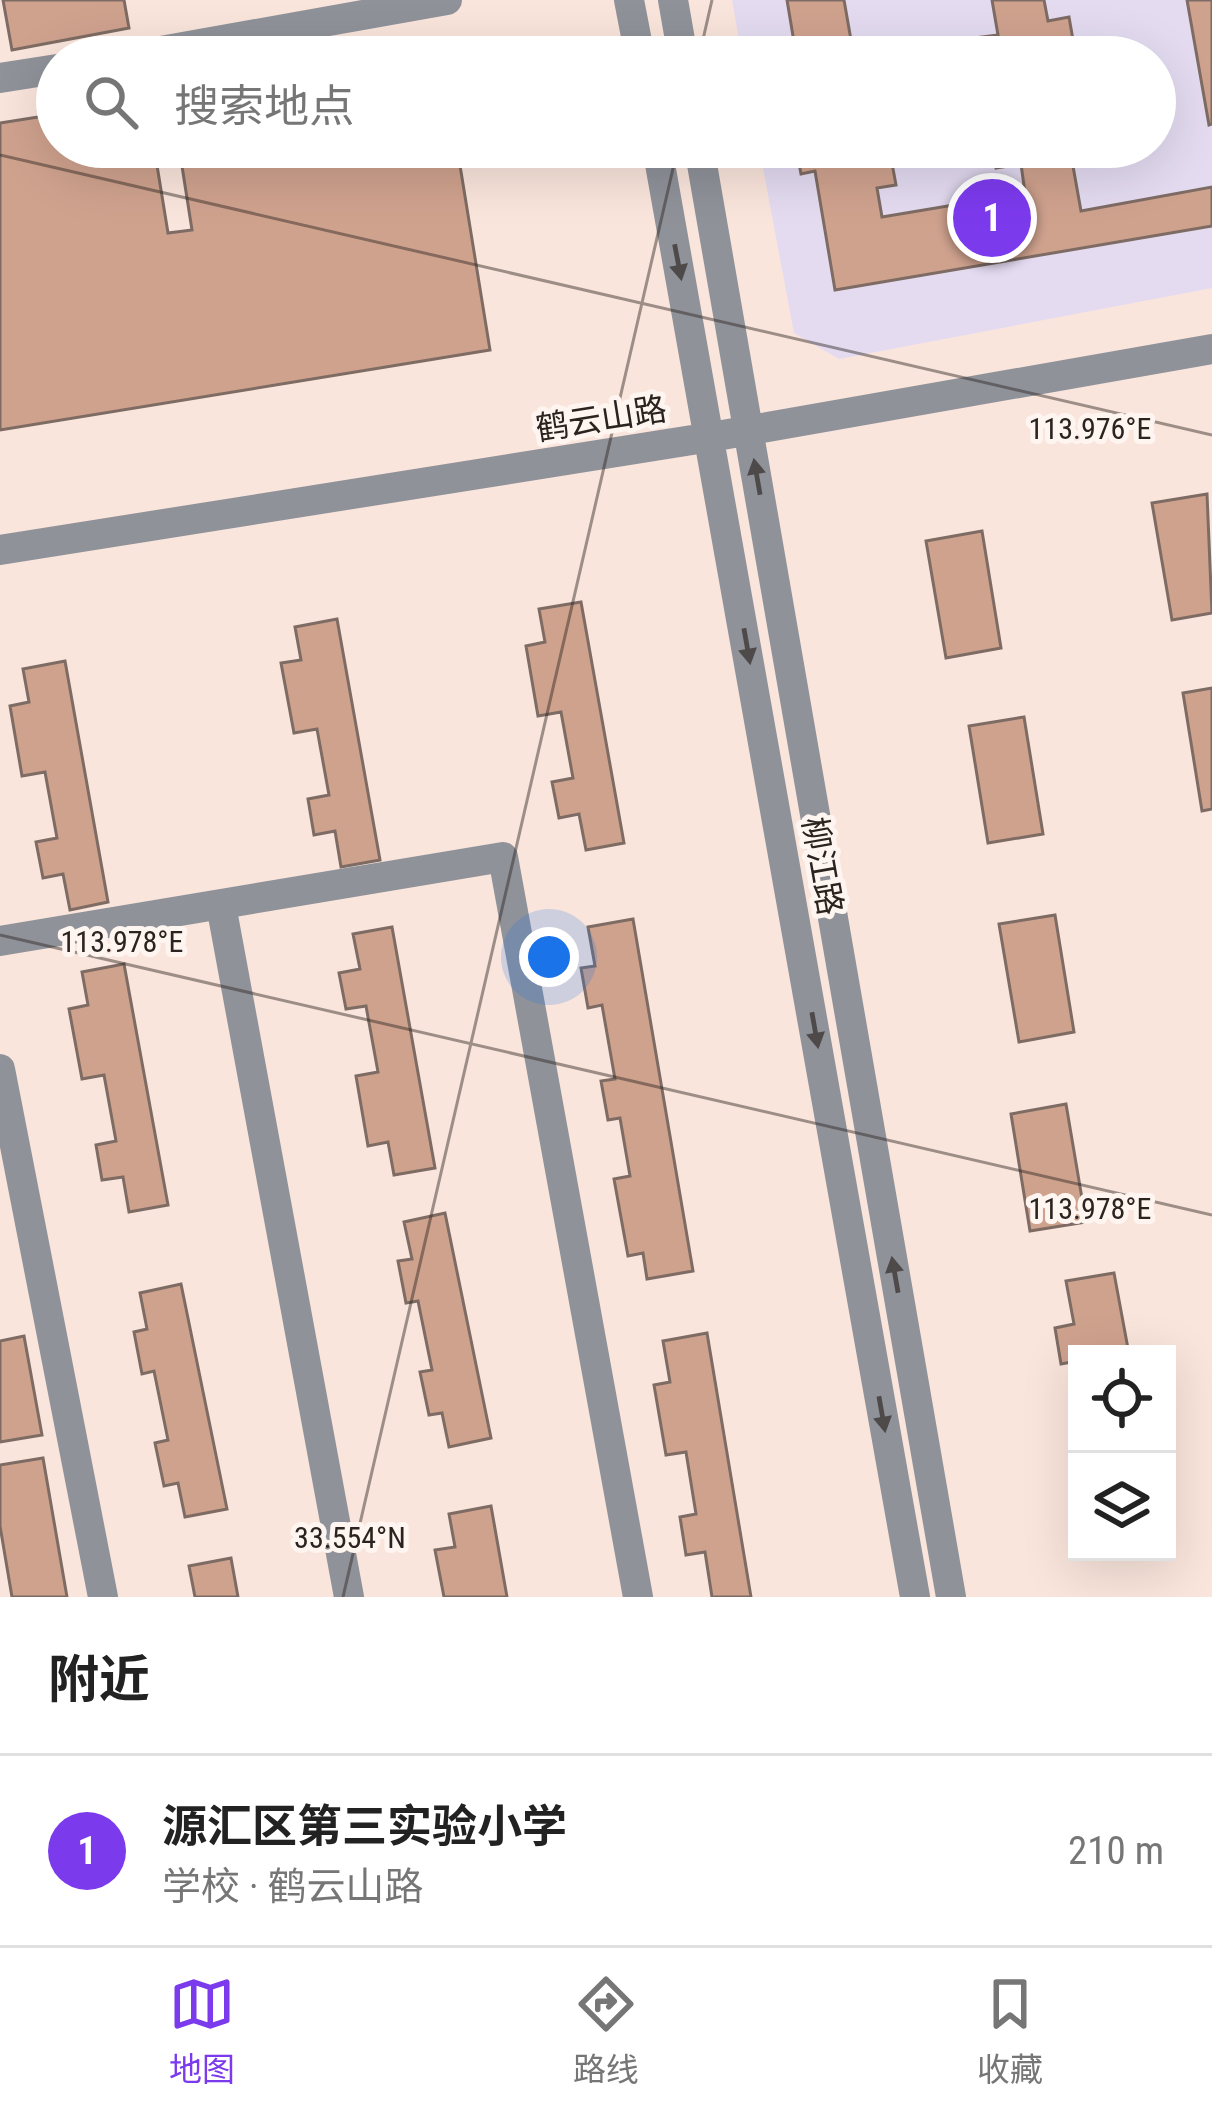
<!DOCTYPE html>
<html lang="zh">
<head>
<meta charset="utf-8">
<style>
  :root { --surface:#fff; --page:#f6f6f6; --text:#222; --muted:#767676; --line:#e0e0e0; --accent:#7c3aed }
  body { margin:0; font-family:"Roboto Condensed","Noto Sans SC",sans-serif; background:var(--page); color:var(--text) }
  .controls { position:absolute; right:36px; bottom:36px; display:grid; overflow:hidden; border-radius:0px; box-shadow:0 12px 48px #0002 }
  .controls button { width:108px; height:108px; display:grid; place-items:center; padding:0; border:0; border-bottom:3px solid var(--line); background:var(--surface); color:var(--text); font:60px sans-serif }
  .you { position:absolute; left:549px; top:957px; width:42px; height:42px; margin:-30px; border:9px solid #fff; border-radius:50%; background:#1a73e8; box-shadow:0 0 0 18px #1a73e833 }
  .badge { display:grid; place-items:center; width:78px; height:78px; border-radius:50%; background:var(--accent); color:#fff; font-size:39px; font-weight:700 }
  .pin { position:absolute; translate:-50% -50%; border:6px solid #fff; box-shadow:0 3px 12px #0006 }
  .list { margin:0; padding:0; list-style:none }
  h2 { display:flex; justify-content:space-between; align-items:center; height:156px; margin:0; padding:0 48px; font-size:51px }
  h2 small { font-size:39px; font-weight:400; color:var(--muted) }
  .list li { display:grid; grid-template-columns:78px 1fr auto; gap:36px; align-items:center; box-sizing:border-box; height:192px; padding:0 48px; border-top:3px solid var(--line) }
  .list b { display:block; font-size:45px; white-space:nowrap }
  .list p { margin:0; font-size:39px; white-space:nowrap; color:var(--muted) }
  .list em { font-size:39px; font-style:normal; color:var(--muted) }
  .icon { flex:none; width:66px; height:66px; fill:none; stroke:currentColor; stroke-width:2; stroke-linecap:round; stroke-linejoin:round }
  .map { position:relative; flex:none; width:1212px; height:1597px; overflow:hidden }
  .search { position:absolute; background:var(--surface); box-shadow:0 12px 48px #0002; left:36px; right:36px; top:36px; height:132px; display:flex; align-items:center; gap:30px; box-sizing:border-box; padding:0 42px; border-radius:66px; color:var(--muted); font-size:45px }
  .sheet { height:348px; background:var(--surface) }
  nav { display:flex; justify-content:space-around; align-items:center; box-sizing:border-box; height:168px; border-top:3px solid var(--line); background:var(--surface); font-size:33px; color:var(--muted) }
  nav a { display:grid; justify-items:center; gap:6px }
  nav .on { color:var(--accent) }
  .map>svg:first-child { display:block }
  .education { fill:#e4dbf1 }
  .building { fill:#cfa28e; stroke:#7e6c64; stroke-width:3 }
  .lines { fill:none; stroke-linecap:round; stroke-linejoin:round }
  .minor { stroke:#90929a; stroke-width:30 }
  .oneway { fill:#4e4a4a }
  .ticks { fill:none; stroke:#2a231f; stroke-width:3; stroke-opacity:0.45 }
  .labels { text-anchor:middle; stroke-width:10; stroke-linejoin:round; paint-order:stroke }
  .street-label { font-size:33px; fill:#2a231f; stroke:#fef5f1 }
  .ticks-label { font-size:30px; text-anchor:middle; fill:#2a231f; stroke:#fef5f1; stroke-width:10; stroke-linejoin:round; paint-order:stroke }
</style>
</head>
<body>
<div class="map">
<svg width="1212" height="1597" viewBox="0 0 1212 1597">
  <rect width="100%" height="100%" fill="#fae5dc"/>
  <path class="education" d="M732 0H1212V288L839 359 794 333 759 147H1155V57H742Z"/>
  <path class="building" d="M3 0H124L129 28 12 50Z
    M787 0H844L854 57H781L779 44 794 42Z
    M992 0H1044L1048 21 1069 17 1076 57H977L974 38 998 35Z
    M1187 0H1212V124L1209 125Z
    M57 114V147H127L129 158 155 153 168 233 192 230 179 147H457L490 350 0 430V123Z
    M796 147H889L896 185 877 188 882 217 1025 193 1021 164 996 168 992 147H1092L1093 151 1071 155 1081 211 1212 187V226L835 290 815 171 801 174Z
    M1207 494 1212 613 1172 620 1152 503Z
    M982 531 1001 648 946 658 926 541Z
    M581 602 624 843 586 850 579 814 559 818 552 782 573 778 561 712 538 716 526 646 545 642 539 609Z
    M337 619 380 860 341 867 335 831 314 835 308 799 329 795 317 729 294 733 281 663 301 660 295 627Z
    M65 661 108 902 70 910 63 874 43 878 36 842 57 838 45 772 22 776 10 706 29 702 23 669Z
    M1212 688V809L1202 811 1183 693Z
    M1024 717 1043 834 988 843 969 726Z
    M1055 915 1074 1032 1019 1042 999 924Z
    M633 919 693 1271 647 1279 643 1253 628 1256 614 1179 630 1176 620 1118 608 1120 601 1081 615 1079 602 1005 588 1008 581 968 595 966 588 927Z
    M392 927 435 1168 394 1175 388 1142 368 1146 356 1076 378 1072 366 1006 346 1009 339 973 360 969 353 934Z
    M124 964 168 1205 129 1212 123 1177 102 1180 96 1145 116 1141 104 1075 82 1079 69 1009 88 1005 82 972Z
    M1066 1104 1086 1222 1030 1231 1011 1114Z
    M445 1213 491 1438 449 1447 442 1413 429 1415 420 1372 432 1370 418 1301 406 1303 398 1261 412 1259 404 1222Z
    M1114 1273 1129 1354H1077V1361L1061 1364 1055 1328 1074 1324 1066 1281Z
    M181 1284 227 1509 185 1517 178 1483 164 1486 155 1443 168 1440 154 1371 142 1374 134 1332 147 1329 140 1293Z
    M707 1333 751 1597H712L705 1552 686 1555 680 1517 696 1514 686 1452 666 1455 654 1385 670 1382 663 1341Z
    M24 1336 42 1435 0 1442V1341Z
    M43 1458 67 1597H12L0 1526V1465Z
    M491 1506 507 1597H444L435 1550 455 1547 449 1514Z
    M231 1558 238 1597H195L189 1566Z"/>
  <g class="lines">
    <path class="minor" d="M629 0 640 57
      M673 0 683 57
      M127 57 447 0
      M0 78 57 69
      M657 147 915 1597
      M699 147 951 1597
      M0 550 711 437 1212 349
      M221 905 349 1597
      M0 941 503 857 638 1597
      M0 1069 103 1597"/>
  </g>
  <defs><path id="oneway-solid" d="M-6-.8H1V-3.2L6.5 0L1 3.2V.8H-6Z" transform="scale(3)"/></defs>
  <g class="oneway">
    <use href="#oneway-solid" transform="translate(678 262) rotate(79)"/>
    <use href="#oneway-solid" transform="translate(757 477) rotate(-100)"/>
    <use href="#oneway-solid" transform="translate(747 646) rotate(80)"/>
    <use href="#oneway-solid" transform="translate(815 1030) rotate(80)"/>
    <use href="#oneway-solid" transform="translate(895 1275) rotate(-100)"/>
    <use href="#oneway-solid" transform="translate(882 1414) rotate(80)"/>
  </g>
  <path class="ticks" d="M699 57 712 0M0 155 1212 435M0 935 1212 1215M343 1597 678 147"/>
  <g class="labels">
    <g class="street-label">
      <text transform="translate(601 418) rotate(-9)" y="12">鹤云山路</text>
      <text transform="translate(823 866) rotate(80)" y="12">柳江路</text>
    </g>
  </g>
  <g class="ticks-label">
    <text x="1090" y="439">113.976°E</text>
    <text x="122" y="952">113.978°E</text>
    <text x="1090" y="1219">113.978°E</text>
    <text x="350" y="1548">33.554°N</text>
  </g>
</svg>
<div class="controls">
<button><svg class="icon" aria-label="locate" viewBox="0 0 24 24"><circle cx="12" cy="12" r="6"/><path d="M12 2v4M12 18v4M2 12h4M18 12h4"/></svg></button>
<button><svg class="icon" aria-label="layers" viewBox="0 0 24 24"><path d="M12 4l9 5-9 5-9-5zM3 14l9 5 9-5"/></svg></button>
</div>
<div class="you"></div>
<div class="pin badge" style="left:992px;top:218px">1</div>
<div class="search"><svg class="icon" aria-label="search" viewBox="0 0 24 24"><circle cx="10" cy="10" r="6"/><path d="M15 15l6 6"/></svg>搜索地点</div>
</div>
<section class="sheet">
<h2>附近<small></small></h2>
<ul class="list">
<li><span class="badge">1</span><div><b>源汇区第三实验小学</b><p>学校 · 鹤云山路</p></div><em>210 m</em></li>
</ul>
</section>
<nav>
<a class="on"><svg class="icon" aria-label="map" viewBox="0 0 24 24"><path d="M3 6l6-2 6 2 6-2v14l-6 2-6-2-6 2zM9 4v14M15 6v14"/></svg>地图</a>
<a><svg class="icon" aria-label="directions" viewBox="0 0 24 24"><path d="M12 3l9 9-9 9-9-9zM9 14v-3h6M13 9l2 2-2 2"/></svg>路线</a>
<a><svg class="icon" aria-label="saved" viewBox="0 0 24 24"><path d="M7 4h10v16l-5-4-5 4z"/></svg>收藏</a>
</nav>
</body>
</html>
